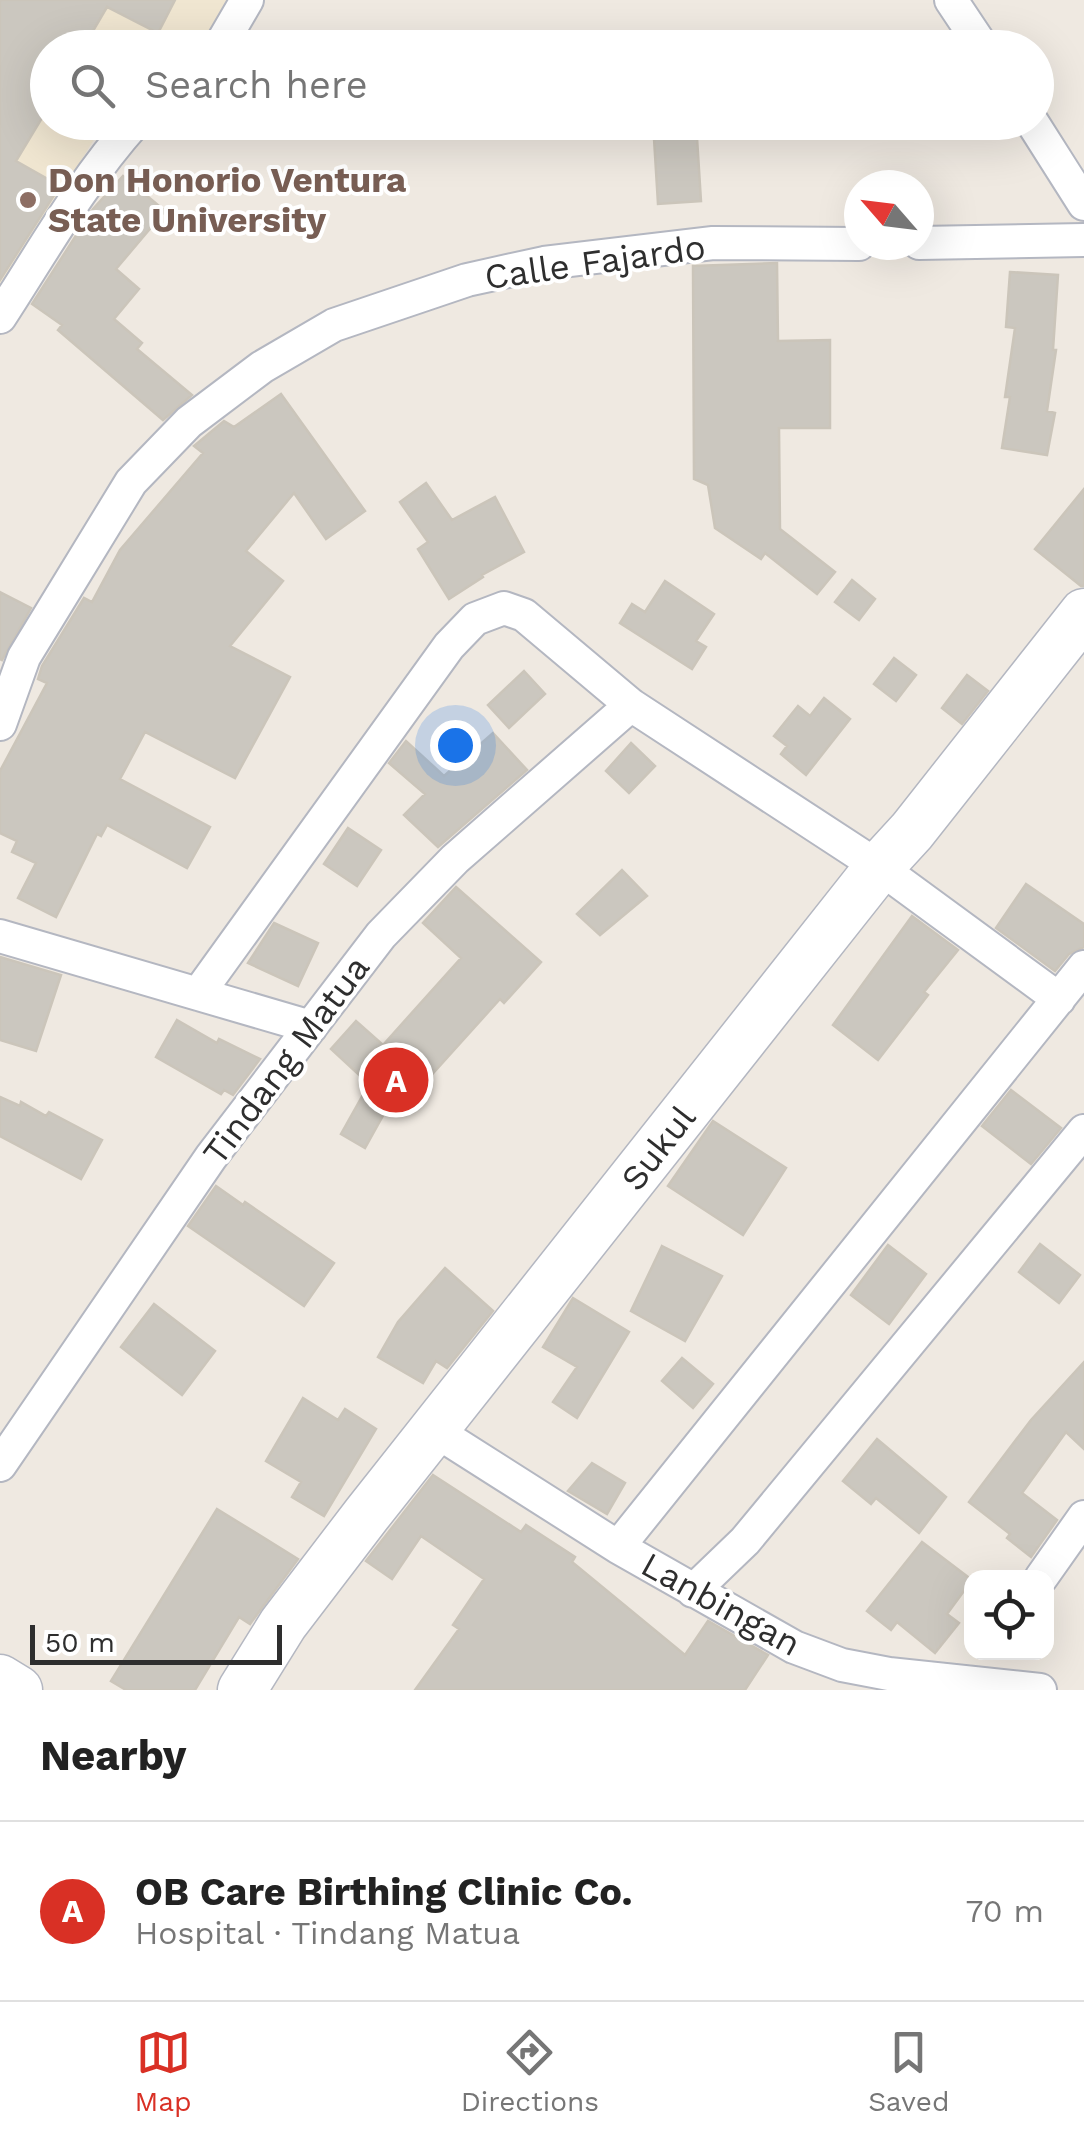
<!DOCTYPE html>
<html lang="en">
<head>
<meta charset="utf-8">
<style>
  :root { --surface:#fff; --page:#f2f2f2; --text:#222; --muted:#767676; --line:#e0e0e0; --accent:#d93025 }
  body { margin:0; font-family:"Work Sans",sans-serif; background:var(--page); color:var(--text) }
  .controls { position:absolute; right:30px; bottom:30px; display:grid; overflow:hidden; border-radius:20px; box-shadow:0 10px 40px #0002 }
  .controls button { width:90px; height:90px; display:grid; place-items:center; padding:0; border:0; border-bottom:2px solid var(--line); background:var(--surface); color:var(--text); font:50px sans-serif }
  .compass { position:absolute; left:844px; top:170px; width:90px; height:90px; border-radius:50%; background:var(--surface); box-shadow:0 10px 40px #0002; rotate:298deg }
  .scale { position:absolute; left:30px; bottom:25px; width:252px; box-sizing:border-box; padding-left:10px; border:5px solid #2e2e2e; border-top:0; font-size:28px; line-height:35px; white-space:nowrap; color:#2e2e2e; -webkit-text-stroke:8px #fff; paint-order:stroke }
  .you { position:absolute; left:455px; top:745px; width:35px; height:35px; margin:-25px; border:8px solid #fff; border-radius:50%; background:#1a73e8; box-shadow:0 0 0 15px #1a73e833 }
  .badge { display:grid; place-items:center; width:65px; height:65px; border-radius:50%; background:var(--accent); color:#fff; font-size:32px; font-weight:700 }
  .pin { position:absolute; translate:-50% -50%; border:5px solid #fff; box-shadow:0 2px 10px #0006 }
  .list { margin:0; padding:0; list-style:none }
  h2 { display:flex; justify-content:space-between; align-items:center; height:130px; margin:0; padding:0 40px; font-size:42px }
  h2 small { font-size:32px; font-weight:400; color:var(--muted) }
  .list li { display:grid; grid-template-columns:65px 1fr auto; gap:30px; align-items:center; box-sizing:border-box; height:180px; padding:0 40px; border-top:2px solid var(--line) }
  .list b { display:block; font-size:38px; white-space:nowrap }
  .list p { margin:0; font-size:32px; white-space:nowrap; color:var(--muted) }
  .list em { font-size:32px; font-style:normal; color:var(--muted) }
  .icon { flex:none; width:55px; height:55px; fill:none; stroke:currentColor; stroke-width:2; stroke-linecap:round; stroke-linejoin:round }
  .map { position:relative; flex:none; width:1084px; height:1690px; overflow:hidden }
  .search { position:absolute; background:var(--surface); box-shadow:0 10px 40px #0002; left:30px; right:30px; top:30px; height:110px; display:flex; align-items:center; gap:25px; box-sizing:border-box; padding:0 35px; border-radius:55px; color:var(--muted); font-size:38px }
  .sheet { height:310px; background:var(--surface) }
  nav { display:flex; justify-content:space-around; align-items:center; box-sizing:border-box; height:140px; border-top:2px solid var(--line); background:var(--surface); font-size:28px; color:var(--muted) }
  nav a { display:grid; justify-items:center; gap:5px }
  nav .on { color:var(--accent) }
  .map>svg:first-child { display:block }
  .education { fill:#f0e6d1 }
  .building { fill:#cbc7bf; stroke:#cbc5ba; stroke-width:2.5 }
  .lines { fill:none; stroke-linecap:round; stroke-linejoin:round }
  .street-casing { stroke:#b4b7c1; stroke-width:36 }
  .secondary-casing { stroke:#b4b7c1; stroke-width:51 }
  .street { stroke:#fff; stroke-width:32 }
  .secondary { stroke:#fff; stroke-width:48 }
  .education-dot { fill:#8d6e63; stroke:#fff; stroke-width:4 }
  .labels { text-anchor:middle; stroke-width:8; stroke-linejoin:round; paint-order:stroke }
  .education-label { font-size:35px; font-weight:bold; fill:#785e54; stroke:#fff; text-anchor:start }
  .street-label { font-size:35px; fill:#2e2e2e; stroke:#fff }
</style>
</head>
<body>
<div class="map">
<svg width="1084" height="1690" viewBox="0 0 1084 1690">
  <rect width="100%" height="100%" fill="#efe9e1"/>
  <path class="education" d="M0 0H236L215 36 202 47 48 48V122L104 123 0 293Z"/>
  <path class="building" d="M0 0H175L158 33 107 7 83 48H48V108L16 161 60 186 0 280Z
    M653 122H696L701 201 658 204Z
    M123 176 165 211 116 269 139 289 114 319 142 343 137 349 192 395 163 420 58 330 62 325 32 304 93 209Z
    M777 263 778 341 830 340V428H779L780 529 835 572 817 594 765 553 761 559 715 528 708 485 694 479 693 266Z
    M1010 272 1058 275 1053 350H1056L1047 411 1055 413 1047 455 1002 448 1010 397H1005L1015 328 1006 327Z
    M281 394 365 511 326 539 294 493 246 551 283 581 230 646 290 677 235 778 145 732 120 779 210 827 187 868 107 825 101 836 97 834 56 917 18 898 36 863 12 852 17 841 0 833V771L47 683 38 679 42 666 84 598 92 602 120 550 203 453 194 446 224 421 234 427Z
    M426 483 452 520 495 497 524 552 482 575 483 577 449 599 418 549 428 542 400 502Z
    M1084 489V586H1081L1035 549Z
    M852 580 875 599 859 620 835 602Z
    M665 581 714 614 696 641 706 647 692 669 620 623 632 604 645 612Z
    M0 592 31 608 2 660 0 659Z
    M894 658 916 675 896 701 874 684Z
    M524 671 545 694 509 728 488 705Z
    M967 675 988 691 962 724 942 708Z
    M824 698 850 719 806 775 781 754 787 746 774 736 798 706 810 716Z
    M493 733 527 770 438 847 404 815 425 794 389 763 406 741 444 776Z
    M631 743 655 766 629 793 606 771Z
    M348 828 381 850 357 886 324 864Z
    M622 870 647 896 600 935 577 914Z
    M1026 884 1084 924V947L1069 954 1055 971 996 928Z
    M456 887 541 962 504 1003 500 999 399 1111 390 1103 365 1148 341 1134 369 1084 331 1049 356 1021 383 1045 461 958 423 923Z
    M912 916 958 950 924 992 928 995 878 1060 833 1025Z
    M274 923 318 943 298 986 248 963Z
    M0 957 61 975 36 1051 0 1040Z
    M177 1020 217 1043 219 1039 260 1059 233 1095 224 1090 221 1094 156 1057Z
    M1011 1090 1061 1128 1031 1164 982 1126Z
    M0 1097 20 1106 21 1102 46 1116 49 1112 102 1140 81 1179 0 1136Z
    M713 1121 786 1168 743 1235 668 1186Z
    M216 1186 243 1205 245 1202 334 1263 304 1306 188 1226Z
    M1040 1244 1080 1275 1059 1303 1019 1272Z
    M888 1245 926 1274 889 1324 851 1295Z
    M662 1246 722 1276 685 1341 631 1311Z
    M445 1268 493 1311 447 1368 436 1361 423 1383 378 1357 398 1322Z
    M573 1298 629 1332 577 1418 553 1402 577 1367 543 1347Z
    M154 1304 215 1351 182 1395 121 1347Z
    M682 1358 713 1384 693 1408 662 1381Z
    M1084 1362V1449L1066 1432 1022 1493 1057 1520 1031 1557 1007 1538 1010 1534 969 1502 1031 1420Z
    M303 1398 338 1420 345 1409 376 1429 324 1516 292 1497 301 1482 266 1461Z
    M877 1439 946 1497 919 1533 876 1498 871 1504 843 1481Z
    M592 1463 625 1483 607 1514 568 1491Z
    M433 1475 521 1532 526 1525 575 1557 572 1562 685 1655 708 1621 768 1655 745 1690H415L459 1629 453 1625 484 1579 421 1536 392 1579 366 1561Z
    M217 1509 298 1559 250 1624 239 1617 195 1690H126L111 1681Z
    M922 1542 972 1580 947 1614 959 1623 935 1653 897 1622 891 1630 867 1611Z"/>
  <g class="lines">
    <g class="street-casing">
      <path id="street" d="M951 0 983 48
        M219 48 247 0
        M1032 122 1084 204
        M919 243 1084 240
        M0 317C43 251 82 181 135 122
        M0 724 24 657 131 482 189 422 262 367 334 325 467 280 544 263 713 243 859 244
        M0 936 311 1027
        M198 994 449 646 475 619 504 608 524 615 631 705 879 867 1059 999
        M434 1430 618 1547 794 1647 842 1665 889 1674 1040 1690
        M0 1465 211 1157 381 935 455 859 631 705
        M618 1547 1084 967
        M1041 1578 1084 1517
        M693 1591 745 1541 1084 1131"/>
    </g>
    <g class="secondary-casing">
      <path id="secondary" d="M0 1679 18 1690
        M242 1690 283 1624 367 1514 879 867 912 831 1084 613"/>
    </g>
    <use href="#street" class="street"/>
    <use href="#secondary" class="secondary"/>
  </g>
  <circle class="education-dot" cx="28" cy="200" r="10"/>
  <g class="labels">
    <g class="education-label">
      <text x="48" y="192">Don Honorio Ventura<tspan x="48" dy="40">State University</tspan></text>
    </g>
    <g class="street-label">
      <text transform="translate(595 262) rotate(-8)" y="12">Calle Fajardo</text>
      <text transform="translate(286 1060) rotate(-53)" y="12">Tindang Matua</text>
      <text transform="translate(658 1148) rotate(-52)" y="12">Sukul</text>
      <text transform="translate(721 1604) rotate(29)" y="12">Lanbingan</text>
    </g>
  </g>
</svg>
<div class="controls">
<button><svg class="icon" aria-label="locate" viewBox="0 0 24 24"><circle cx="12" cy="12" r="6"/><path d="M12 2v4M12 18v4M2 12h4M18 12h4"/></svg></button>
</div>
<svg class="compass" viewBox="-18 -18 36 36"><path d="M0-13l5 13h-10z" fill="#e53935"/><path d="M0 13l5-13h-10z" fill="#767676"/></svg>
<div class="scale">50 m</div>
<div class="you"></div>
<div class="pin badge" style="left:396px;top:1080px">A</div>
<div class="search"><svg class="icon" aria-label="search" viewBox="0 0 24 24"><circle cx="10" cy="10" r="6"/><path d="M15 15l6 6"/></svg>Search here</div>
</div>
<section class="sheet">
<h2>Nearby<small></small></h2>
<ul class="list">
<li><span class="badge">A</span><div><b>OB Care Birthing Clinic Co.</b><p>Hospital · Tindang Matua</p></div><em>70 m</em></li>
</ul>
</section>
<nav>
<a class="on"><svg class="icon" aria-label="map" viewBox="0 0 24 24"><path d="M3 6l6-2 6 2 6-2v14l-6 2-6-2-6 2zM9 4v14M15 6v14"/></svg>Map</a>
<a><svg class="icon" aria-label="directions" viewBox="0 0 24 24"><path d="M12 3l9 9-9 9-9-9zM9 14v-3h6M13 9l2 2-2 2"/></svg>Directions</a>
<a><svg class="icon" aria-label="saved" viewBox="0 0 24 24"><path d="M7 4h10v16l-5-4-5 4z"/></svg>Saved</a>
</nav>
</body>
</html>
